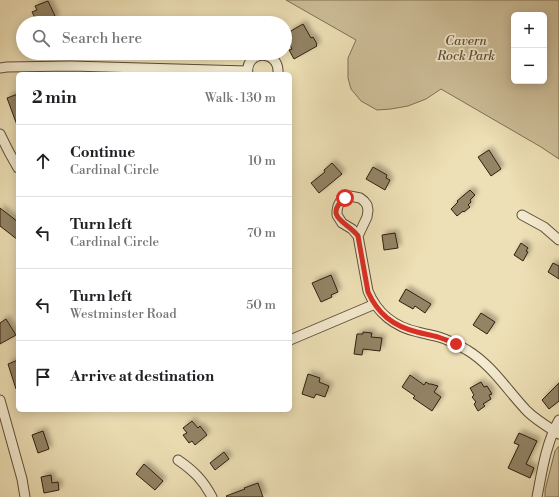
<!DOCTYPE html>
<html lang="en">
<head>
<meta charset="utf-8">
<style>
  :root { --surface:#fff; --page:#f6f6f6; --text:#202124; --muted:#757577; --line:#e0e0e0 }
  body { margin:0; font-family:"Libre Bodoni",serif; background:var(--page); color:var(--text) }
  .controls { position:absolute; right:12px; top:12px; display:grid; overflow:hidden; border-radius:6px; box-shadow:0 2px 10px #0003 }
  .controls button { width:36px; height:36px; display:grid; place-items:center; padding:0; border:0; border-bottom:1px solid var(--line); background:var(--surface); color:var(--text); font:20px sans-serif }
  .stop { position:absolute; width:12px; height:12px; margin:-9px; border:3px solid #d93025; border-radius:50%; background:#fff }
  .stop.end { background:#d93025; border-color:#fff; box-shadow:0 1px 4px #0008 }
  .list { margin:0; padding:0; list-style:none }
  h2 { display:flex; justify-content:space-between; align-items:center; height:52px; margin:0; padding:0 16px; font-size:17px }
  h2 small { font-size:13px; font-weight:400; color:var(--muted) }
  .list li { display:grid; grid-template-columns:26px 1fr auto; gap:12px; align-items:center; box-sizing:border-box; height:72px; padding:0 16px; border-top:1px solid var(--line) }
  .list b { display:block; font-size:15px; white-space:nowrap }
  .list p { margin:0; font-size:13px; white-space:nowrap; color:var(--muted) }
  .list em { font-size:13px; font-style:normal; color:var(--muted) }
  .icon { flex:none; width:22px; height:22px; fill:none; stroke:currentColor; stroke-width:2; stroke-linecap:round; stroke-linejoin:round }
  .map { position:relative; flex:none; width:559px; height:497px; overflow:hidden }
  .search { position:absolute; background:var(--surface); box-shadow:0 2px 10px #0003; left:16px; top:16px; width:276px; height:44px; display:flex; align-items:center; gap:10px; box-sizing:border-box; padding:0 14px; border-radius:22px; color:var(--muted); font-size:15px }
  .panel { position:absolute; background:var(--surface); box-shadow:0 2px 10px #0003; left:16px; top:72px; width:276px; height:340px; border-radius:6px }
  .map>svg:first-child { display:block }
  .green { fill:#cebf9a; stroke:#7f7054; fill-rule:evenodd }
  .building { fill:#938466; stroke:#30200f; filter:url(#shadow) }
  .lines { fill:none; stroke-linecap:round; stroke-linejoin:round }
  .minor-casing { stroke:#605039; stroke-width:11 }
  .minor { stroke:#f4ebd0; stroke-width:9 }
  .route { stroke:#d93025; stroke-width:5 }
  .labels { text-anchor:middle; stroke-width:3.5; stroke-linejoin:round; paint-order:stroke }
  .park-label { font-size:13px; font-style:italic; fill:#5f5039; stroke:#f4ebd0 }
</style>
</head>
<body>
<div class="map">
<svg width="559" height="497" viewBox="0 0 559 497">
  <defs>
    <filter id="shadow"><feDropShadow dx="3.5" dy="-3.5" stdDeviation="2" flood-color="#0004"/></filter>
  </defs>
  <rect width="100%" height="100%" fill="#eee0b6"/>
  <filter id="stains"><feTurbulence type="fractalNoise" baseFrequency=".005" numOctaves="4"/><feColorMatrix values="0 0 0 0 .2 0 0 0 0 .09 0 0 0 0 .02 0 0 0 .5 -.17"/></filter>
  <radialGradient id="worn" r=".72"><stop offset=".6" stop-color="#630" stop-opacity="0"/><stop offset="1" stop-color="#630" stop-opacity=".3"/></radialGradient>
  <path class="green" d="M286 0H559V159L541 147 441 89 426 99 408 106 391 109 377 110 361 101 351 89 348 78V58L356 40ZM514 15H544V81H514Z
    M559 446V497H545V490L555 451Z"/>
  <path class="building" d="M48 1 56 18 52 20 54 23H42L40 18 36 20 32 12 37 10 35 6Z
    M303 24 311 38 313 37 317 44 316 45 317 46 294 59 289 50 292 49 289 43 290 42 288 38 292 36 289 32Z
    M18 94V125H17L7 98Z
    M489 150 501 169 491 176 478 157Z
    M332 163 342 174 319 193 311 183 325 172 324 170Z
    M373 167 387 175 386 178 390 180 385 190 366 179Z
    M470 190 475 195 470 200 471 202 468 205 470 207 464 212 463 211 457 216 451 209 458 202 457 201Z
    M0 208 18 222V240L0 226Z
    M395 233 398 248 384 250 382 235Z
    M521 243 528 248 526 251 528 252 523 261 514 255Z
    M553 263 559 266V279L548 272Z
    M331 275 338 292 331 295 332 297 321 302 312 283Z
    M406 289 431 304 425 313 415 306 413 309 399 301Z
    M481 313 495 322 487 334 473 325Z
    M6 319 16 335 0 344V323Z
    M363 332 372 333 371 337 382 338 380 351 363 349 362 355 354 354 357 334H363Z
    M18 360V389H16L8 364Z
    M308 374 320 378 319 382 329 386 325 397 316 394 314 398 302 394Z
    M410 375 424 385 426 382 429 384H431L438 386 434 392 441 397 432 411 413 398 415 396 402 387Z
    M481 382 484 387 487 386 492 394 489 395 491 399 483 404 485 406 478 411 474 404 476 402 472 397 474 395 470 388Z
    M559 383V401L549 409 542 400Z
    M192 421 198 428 200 426 207 435 195 445 192 441 189 443 183 435 187 433 183 428Z
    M43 431 49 449 38 453 32 435Z
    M519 433 537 441 526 464 534 468 530 478 508 468 519 445 514 443Z
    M224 452 229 459 215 470 210 463Z
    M144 464 163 481 155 490 136 474Z
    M51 475 52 483 58 482 59 490 44 493 41 477Z
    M258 483 263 497H227L226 496 245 489 244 488Z"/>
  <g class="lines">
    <g class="minor-casing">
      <path id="minor" d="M0 68 7 67 71 66 247 71
        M248 74C244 50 280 48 278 74
        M0 134 9 152 18 168
        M522 215 544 227 559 240
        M358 236 352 229 342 223 337 215V211L338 206 340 202 345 198 350 196 360 198 364 201 367 205 368 210 367 217 358 236 368 291C377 313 395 327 418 332 425 334 432 335 439 337 449 340 458 345 467 350 492 365 507 390 527 411 536 420 548 427 559 434
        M290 340 375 304
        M0 400 22 479 25 497
        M178 460C194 471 203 480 212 497
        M537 497C542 471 546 443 559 420"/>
    </g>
    <use href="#minor" class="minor"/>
  </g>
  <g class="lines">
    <path class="route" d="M345 198C322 217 349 223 358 236L368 292C378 314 393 326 417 332 424 334 431 335 438 337 444 339 450 341 456 344"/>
  </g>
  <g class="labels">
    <g class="park-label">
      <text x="466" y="45">Cavern<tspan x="466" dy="15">Rock Park</tspan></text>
    </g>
  </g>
  <rect width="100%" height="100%" filter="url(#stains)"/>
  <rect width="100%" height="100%" fill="url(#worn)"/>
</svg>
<div class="controls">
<button>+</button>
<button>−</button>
</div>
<div class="stop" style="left:345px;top:198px"></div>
<div class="stop end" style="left:456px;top:344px"></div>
<div class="search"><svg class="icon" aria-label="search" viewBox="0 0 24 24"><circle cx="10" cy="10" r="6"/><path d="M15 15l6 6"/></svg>Search here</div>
<section class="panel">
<h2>2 min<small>Walk · 130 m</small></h2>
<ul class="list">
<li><svg class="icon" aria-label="ahead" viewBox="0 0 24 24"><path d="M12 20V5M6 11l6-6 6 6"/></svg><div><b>Continue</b><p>Cardinal Circle</p></div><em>10 m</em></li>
<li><svg class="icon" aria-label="left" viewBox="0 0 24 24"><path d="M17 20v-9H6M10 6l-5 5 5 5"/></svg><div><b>Turn left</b><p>Cardinal Circle</p></div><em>70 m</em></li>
<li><svg class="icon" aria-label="left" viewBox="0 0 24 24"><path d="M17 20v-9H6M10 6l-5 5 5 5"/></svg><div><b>Turn left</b><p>Westminster Road</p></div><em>50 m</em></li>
<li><svg class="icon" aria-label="arrive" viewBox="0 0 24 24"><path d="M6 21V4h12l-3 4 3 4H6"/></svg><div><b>Arrive at destination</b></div></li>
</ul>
</section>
</div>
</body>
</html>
